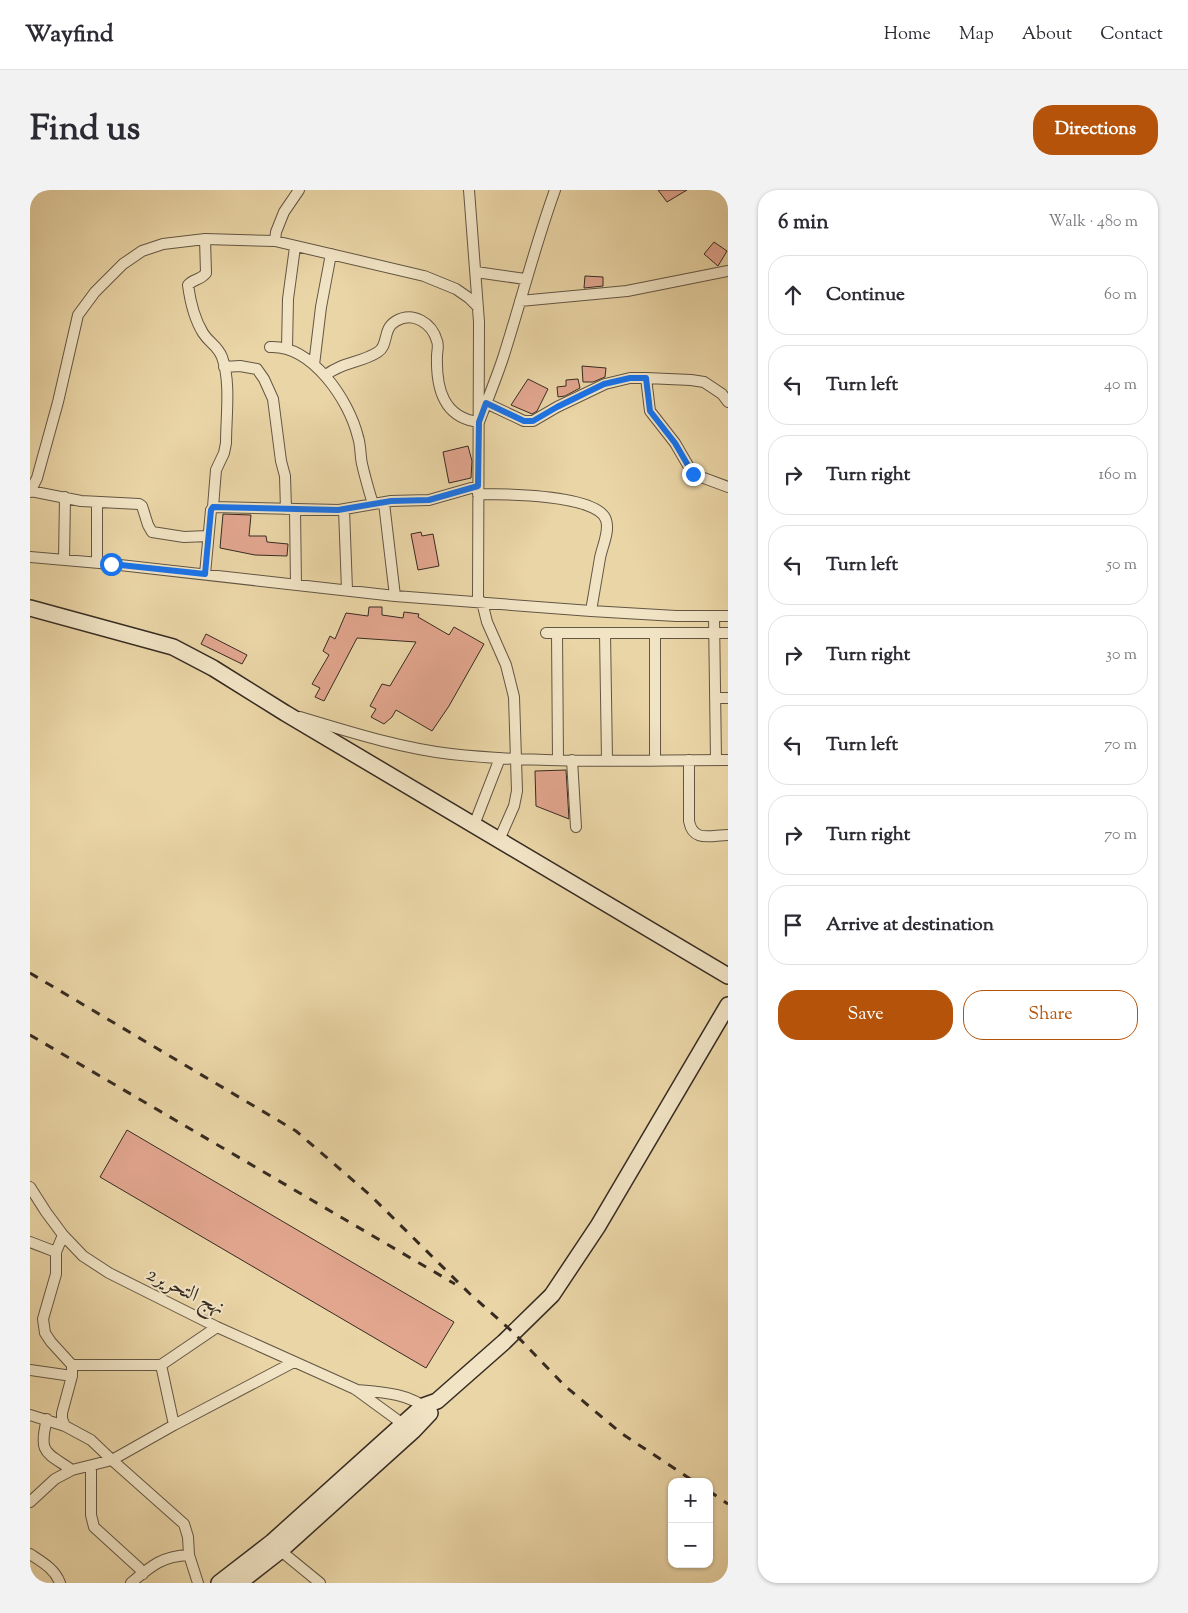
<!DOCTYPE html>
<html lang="en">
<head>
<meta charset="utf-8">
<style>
  :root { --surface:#fff; --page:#f2f2f3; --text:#2b2b33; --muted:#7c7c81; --line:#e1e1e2; --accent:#b45309 }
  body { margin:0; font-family:"Sorts Mill Goudy",Amiri,serif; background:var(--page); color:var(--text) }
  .controls { position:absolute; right:15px; bottom:15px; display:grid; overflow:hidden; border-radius:10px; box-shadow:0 1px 4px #0004 }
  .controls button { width:45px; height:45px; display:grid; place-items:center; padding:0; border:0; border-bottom:1px solid var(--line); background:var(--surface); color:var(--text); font:25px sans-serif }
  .stop { position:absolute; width:15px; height:15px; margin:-11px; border:4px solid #1a73e8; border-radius:50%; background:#fff }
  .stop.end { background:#1a73e8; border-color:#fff; box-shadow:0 1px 5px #0008 }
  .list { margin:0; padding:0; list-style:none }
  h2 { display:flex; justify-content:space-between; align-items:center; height:65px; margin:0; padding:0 20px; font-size:21px }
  h2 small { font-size:16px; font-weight:400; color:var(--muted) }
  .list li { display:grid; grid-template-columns:32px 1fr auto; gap:15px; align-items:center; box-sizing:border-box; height:80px; margin:0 10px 10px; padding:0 10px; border:1px solid var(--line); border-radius:20px }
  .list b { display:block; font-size:19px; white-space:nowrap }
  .list em { font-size:16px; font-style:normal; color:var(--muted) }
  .actions { display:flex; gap:10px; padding:15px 20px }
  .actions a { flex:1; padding:11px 0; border:1px solid var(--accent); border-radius:20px; text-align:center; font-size:18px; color:var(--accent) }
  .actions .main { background:var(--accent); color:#fff }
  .icon { flex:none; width:28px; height:28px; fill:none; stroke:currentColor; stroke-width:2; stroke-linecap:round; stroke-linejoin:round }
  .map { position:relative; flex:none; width:698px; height:1393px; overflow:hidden; border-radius:20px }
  header { display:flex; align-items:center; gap:30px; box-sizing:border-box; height:70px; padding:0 25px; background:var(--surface); border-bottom:1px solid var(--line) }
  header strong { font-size:24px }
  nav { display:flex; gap:28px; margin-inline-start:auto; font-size:18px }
  .intro { display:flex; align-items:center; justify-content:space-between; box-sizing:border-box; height:120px; padding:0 30px }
  h1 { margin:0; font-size:35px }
  .button { padding:12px 22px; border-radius:20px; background:var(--accent); color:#fff; font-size:18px; font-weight:700 }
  main { display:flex; gap:30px; padding:0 30px }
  aside { flex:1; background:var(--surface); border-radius:20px; box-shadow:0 1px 4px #0004 }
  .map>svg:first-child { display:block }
  .building { fill:#e2a68f; stroke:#362b22 }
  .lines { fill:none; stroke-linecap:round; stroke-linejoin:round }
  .street-casing { stroke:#635643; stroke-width:12 }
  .secondary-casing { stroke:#362b22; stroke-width:18 }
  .street { stroke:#f1e4c5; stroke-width:10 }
  .secondary { stroke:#f1e4c5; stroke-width:15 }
  .rail { stroke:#362b22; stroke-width:3; stroke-dasharray:9 9; stroke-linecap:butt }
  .route { stroke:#1a73e8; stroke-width:6 }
  .labels { text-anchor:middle; stroke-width:4; stroke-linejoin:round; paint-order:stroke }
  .street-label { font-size:21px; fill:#362b22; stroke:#f1e4c5 }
</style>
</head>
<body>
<header>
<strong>Wayfind</strong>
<nav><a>Home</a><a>Map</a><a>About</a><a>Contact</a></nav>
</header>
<div class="intro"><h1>Find us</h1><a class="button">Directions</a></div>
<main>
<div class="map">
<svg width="698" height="1393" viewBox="0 0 698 1393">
  <rect width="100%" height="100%" fill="#ead5a6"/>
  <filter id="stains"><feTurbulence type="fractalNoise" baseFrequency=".004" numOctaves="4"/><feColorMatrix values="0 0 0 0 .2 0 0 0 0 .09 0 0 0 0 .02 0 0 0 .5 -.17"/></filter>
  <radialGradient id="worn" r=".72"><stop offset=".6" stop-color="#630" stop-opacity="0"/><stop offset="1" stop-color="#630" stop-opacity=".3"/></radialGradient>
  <path class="building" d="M628 0H657L637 12Z
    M684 52 697 61 688 76 674 64Z
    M555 86 573 87V96L554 98Z
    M552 176 576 178 575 187 563 192H553Z
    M498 189 518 199 507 221 502 224 481 215Z
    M548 189 550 198 535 206 528 207 527 197 536 196V190Z
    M438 256 442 271 441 288 419 293 413 262Z
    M193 324 221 325 219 346H236L237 352 258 354 257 366 225 365 190 358Z
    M391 342 392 346 403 344 409 376 388 380 381 344Z
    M339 417H352V425L373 428 374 422 389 424 388 427 419 445 424 437 454 454 419 516 402 541 366 520 362 527 354 534 341 527 346 519 340 516 352 494 360 496 386 452 327 448 294 511 285 507 290 498 282 494 299 465 293 461 300 446 305 449 316 423 338 426Z
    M176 444 217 465 212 474 171 454Z
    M536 580 539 629 506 616 505 581Z
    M97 940 424 1132 396 1178 70 987Z"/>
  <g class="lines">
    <g class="street-casing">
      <path id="street" d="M439 0 449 132 448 411
        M175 49 176 83C171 90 163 89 158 95 160 110 165 130 173 143 180 154 187 155 192 167 201 192 196 227 196 253L194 263 186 280 183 317
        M245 51 246 42 254 22 269 0
        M446 82 495 89
        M490 111 597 101 698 81
        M240 157C282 155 319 210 328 247 331 256 330 265 332 274 335 287 339 301 343 314
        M257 158 258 109 265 57
        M284 175 291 117 301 64
        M194 177 210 176 227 179 234 189 243 209 251 271 255 286 256 319
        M296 185C312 172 331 173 348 162 359 155 352 139 366 131 383 121 402 133 407 151 409 156 407 161 407 166 406 198 413 228 449 232 457 211 466 189 473 168 491 112 505 55 525 0
        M616 188 620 221 645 253 663 284 698 297
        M456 213 494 231H503L527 217 575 194 600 188H616L661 190 674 192 692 204 698 212
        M0 301 51 311 109 314 112 316 118 335 122 342 154 347 178 346
        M0 302 7 288 28 212 48 125 65 102 93 74 112 61 133 54 175 49 245 51 394 86 426 99 439 108 448 117
        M448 304C472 304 569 304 576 330 580 341 572 357 570 368 567 385 564 403 561 421
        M354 313 365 406
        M265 319 266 395
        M314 319 317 400
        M0 367 81 374 365 406 561 421 646 426H698
        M34 370 35 307
        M67 373V312
        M175 384 181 320 183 317 309 320 361 311 399 310 448 296
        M452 412 457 432 476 475 484 507 487 601 484 616 469 650
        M684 426 686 570
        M516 443H698
        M527 443 528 570
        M575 443 577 570
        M625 443V570
        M685 508H698
        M270 527C320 542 370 558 421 564 513 574 606 570 698 570
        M542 570 546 637
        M659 570V631C663 653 681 645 698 645
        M444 635 470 568
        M0 997 16 1022 33 1045 53 1066 79 1083 187 1137 325 1199 377 1237
        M33 1045 26 1062V1084L13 1129 15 1143 21 1152 42 1175
        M0 1052 26 1062
        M131 1175 144 1235
        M0 1180 42 1186
        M326 1200C348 1202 381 1203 397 1220
        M0 1225 35 1236
        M17 1229C8 1264 16 1262 42 1280
        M61 1276V1325L64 1337 109 1378 113 1384
        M0 1312 25 1289 42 1280 82 1270 144 1235 264 1172
        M246 1357 290 1393
        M0 1364C12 1372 25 1379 30 1393
        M101 1393C121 1376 132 1366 159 1365
        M168 1393 159 1365 158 1347 154 1334 82 1270 61 1250 35 1236 32 1229V1223L42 1186V1175H131L187 1137"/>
    </g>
    <g class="secondary-casing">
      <path id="secondary" d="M0 418 143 457 183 478 255 523 698 786
        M189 1393 242 1352 393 1216 407 1211 474 1152 522 1105 568 1036 698 815
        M209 1393 250 1361 383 1241 400 1223"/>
    </g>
    <use href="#street" class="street"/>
    <use href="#secondary" class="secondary"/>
    <path class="rail" d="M0 783 266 941 340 1005 439 1103 484 1143 535 1196 591 1243 665 1292
      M0 845 425 1094
      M679 1301 698 1314"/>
  </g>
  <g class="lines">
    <path class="route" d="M81 374 175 384 181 320 183 317 308 320 361 311 399 310 448 296 449 232 456 213 494 231H503L527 217 574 194 600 188H616L620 221 645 253 663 284"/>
  </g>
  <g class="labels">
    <g class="street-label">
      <text transform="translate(156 1100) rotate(26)" y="7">نهج التحرير2</text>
    </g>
  </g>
  <rect width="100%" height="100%" filter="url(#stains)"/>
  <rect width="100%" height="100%" fill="url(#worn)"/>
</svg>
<div class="controls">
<button>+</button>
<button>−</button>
</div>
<div class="stop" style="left:81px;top:374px"></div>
<div class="stop end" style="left:663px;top:284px"></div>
</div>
<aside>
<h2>6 min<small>Walk · 480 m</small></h2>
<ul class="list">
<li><svg class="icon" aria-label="ahead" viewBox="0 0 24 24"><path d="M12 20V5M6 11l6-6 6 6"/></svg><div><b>Continue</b></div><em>60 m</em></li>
<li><svg class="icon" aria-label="left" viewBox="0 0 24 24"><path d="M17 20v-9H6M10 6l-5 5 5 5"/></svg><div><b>Turn left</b></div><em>40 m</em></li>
<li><svg class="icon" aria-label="right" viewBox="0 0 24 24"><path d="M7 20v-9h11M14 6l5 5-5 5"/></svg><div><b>Turn right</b></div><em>160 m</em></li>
<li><svg class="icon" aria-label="left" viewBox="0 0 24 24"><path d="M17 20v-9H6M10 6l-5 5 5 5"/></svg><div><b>Turn left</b></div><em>50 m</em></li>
<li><svg class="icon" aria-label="right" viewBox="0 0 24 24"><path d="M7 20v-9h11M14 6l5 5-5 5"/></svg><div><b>Turn right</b></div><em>30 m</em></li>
<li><svg class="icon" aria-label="left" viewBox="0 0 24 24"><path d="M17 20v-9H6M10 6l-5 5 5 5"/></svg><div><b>Turn left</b></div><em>70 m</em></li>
<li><svg class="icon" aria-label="right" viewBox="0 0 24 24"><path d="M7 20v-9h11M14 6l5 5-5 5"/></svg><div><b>Turn right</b></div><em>70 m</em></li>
<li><svg class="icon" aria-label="arrive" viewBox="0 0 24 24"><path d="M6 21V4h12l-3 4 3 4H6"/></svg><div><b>Arrive at destination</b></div></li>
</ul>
<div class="actions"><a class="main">Save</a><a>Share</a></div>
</aside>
</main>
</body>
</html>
